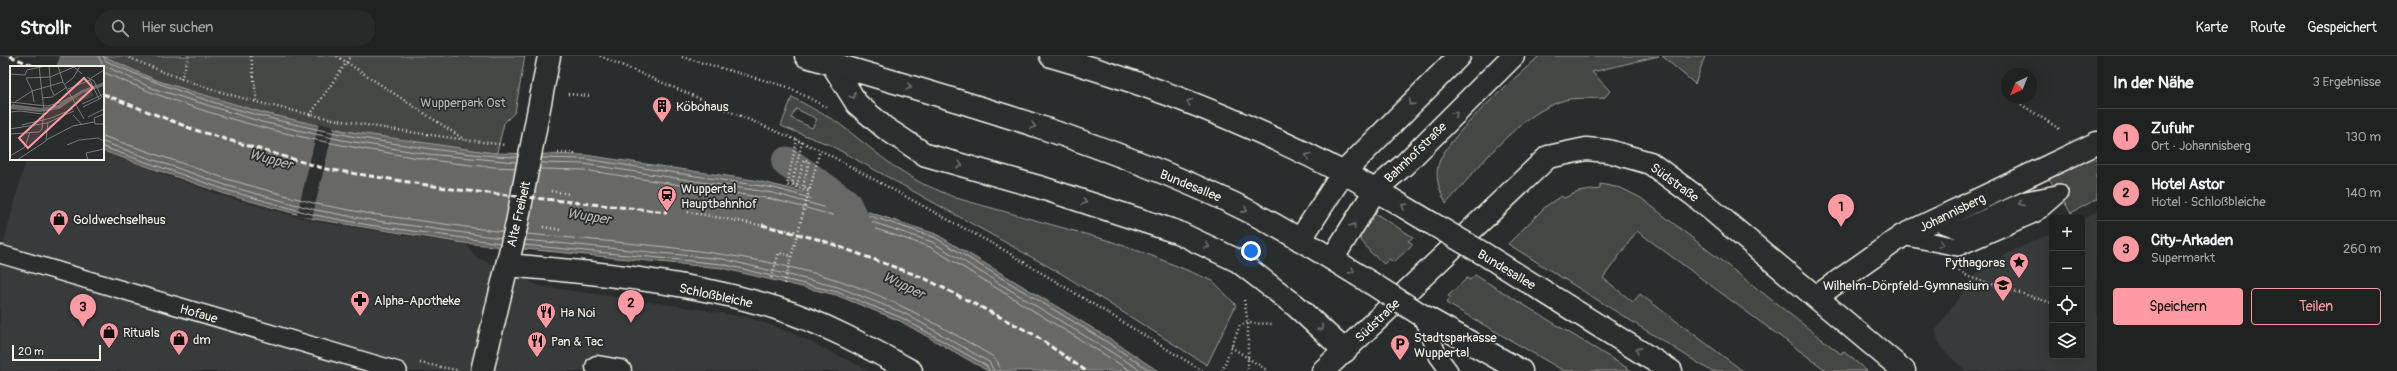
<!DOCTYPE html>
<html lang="de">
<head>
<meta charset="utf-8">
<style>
  :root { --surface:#202222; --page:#282a2a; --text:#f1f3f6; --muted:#a2a4a5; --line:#3d3f40; --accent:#ff9aa2 }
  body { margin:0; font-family:Pangolin,sans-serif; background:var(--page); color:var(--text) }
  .controls { position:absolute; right:12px; bottom:12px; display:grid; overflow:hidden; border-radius:4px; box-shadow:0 4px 16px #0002 }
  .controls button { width:36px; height:36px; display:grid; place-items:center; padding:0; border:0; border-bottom:1px solid var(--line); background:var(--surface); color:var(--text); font:20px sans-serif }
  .compass { position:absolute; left:2001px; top:12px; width:36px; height:36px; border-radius:50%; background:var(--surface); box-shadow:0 4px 16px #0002; rotate:223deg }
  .scale { position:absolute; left:12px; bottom:10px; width:89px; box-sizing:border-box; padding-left:4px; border:2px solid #f4f1e8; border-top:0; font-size:11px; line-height:14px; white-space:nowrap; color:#f4f1e8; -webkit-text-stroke:3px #2a2d2e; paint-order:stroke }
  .you { position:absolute; left:1251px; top:195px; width:14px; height:14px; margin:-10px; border:3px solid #fff; border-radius:50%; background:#1a73e8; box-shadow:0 0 0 6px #1a73e833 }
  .badge { display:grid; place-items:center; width:26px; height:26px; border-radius:50%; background:var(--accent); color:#111; font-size:13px; font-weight:700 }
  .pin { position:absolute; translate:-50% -33px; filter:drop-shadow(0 1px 2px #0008) }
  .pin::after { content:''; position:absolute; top:21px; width:14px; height:12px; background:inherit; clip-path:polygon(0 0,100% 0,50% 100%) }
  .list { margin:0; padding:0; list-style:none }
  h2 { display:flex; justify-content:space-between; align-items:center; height:52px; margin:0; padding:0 16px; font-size:17px }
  h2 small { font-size:13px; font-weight:400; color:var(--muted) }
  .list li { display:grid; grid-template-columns:26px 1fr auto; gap:12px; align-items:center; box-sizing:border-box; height:56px; padding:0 16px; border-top:1px solid var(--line) }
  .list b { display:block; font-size:15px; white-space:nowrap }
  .list p { margin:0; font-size:13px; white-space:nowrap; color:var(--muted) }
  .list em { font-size:13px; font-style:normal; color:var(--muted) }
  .actions { display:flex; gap:8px; padding:12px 16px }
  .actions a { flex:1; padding:9px 0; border:1px solid var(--accent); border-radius:4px; text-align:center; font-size:14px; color:var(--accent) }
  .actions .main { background:var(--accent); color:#111 }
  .icon { flex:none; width:22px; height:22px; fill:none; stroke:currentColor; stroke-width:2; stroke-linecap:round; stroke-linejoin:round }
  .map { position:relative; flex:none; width:2097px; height:315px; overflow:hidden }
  header { display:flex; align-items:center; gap:24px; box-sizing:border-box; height:56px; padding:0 20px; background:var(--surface); border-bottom:1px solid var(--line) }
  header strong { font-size:19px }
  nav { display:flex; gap:22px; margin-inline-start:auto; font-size:14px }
  .search { width:280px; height:36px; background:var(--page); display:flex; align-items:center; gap:10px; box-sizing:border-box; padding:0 14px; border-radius:22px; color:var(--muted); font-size:15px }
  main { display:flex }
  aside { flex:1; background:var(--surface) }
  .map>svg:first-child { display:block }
  .built { fill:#373a3a }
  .green { fill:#444645; stroke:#9c9c96; fill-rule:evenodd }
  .water { fill:#676866; stroke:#9f9f9a }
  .pier { fill:#2a2d2e }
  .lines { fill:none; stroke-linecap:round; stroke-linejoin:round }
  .shore { stroke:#bcbab4; stroke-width:1 }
  .canal { stroke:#676866; stroke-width:31 }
  .lane-casing { stroke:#f4f1e8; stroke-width:20 }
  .street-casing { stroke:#f4f1e8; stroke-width:25 }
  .secondary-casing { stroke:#f4f1e8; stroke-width:25 }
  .primary-casing { stroke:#f4f1e8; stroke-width:25 }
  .path { stroke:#f4f1e8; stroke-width:2.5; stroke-dasharray:1 3; stroke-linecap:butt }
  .lane { stroke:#2a2d2e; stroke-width:17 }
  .street { stroke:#2a2d2e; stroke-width:22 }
  .secondary { stroke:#2a2d2e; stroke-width:22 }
  .primary { stroke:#2a2d2e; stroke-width:22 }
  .rail { stroke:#f4f1e8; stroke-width:3; stroke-dasharray:6 3; stroke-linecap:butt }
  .primary-bridge-casing { stroke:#f4f1e8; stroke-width:25; stroke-linecap:butt }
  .primary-bridge { stroke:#2a2d2e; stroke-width:22 }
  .oneway { stroke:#71726f }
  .labels { text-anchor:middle; stroke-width:3.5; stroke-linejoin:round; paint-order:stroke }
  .park-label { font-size:13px; fill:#b6b5af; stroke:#2a2d2e }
  .poi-label { font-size:13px; fill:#f4f1e8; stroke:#2a2d2e; text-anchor:start }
  .street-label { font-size:13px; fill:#f4f1e8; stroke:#2a2d2e }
  .water-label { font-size:14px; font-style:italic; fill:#b5b3ae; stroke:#2a2d2e }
  .inset-road { fill:none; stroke:#7b7b78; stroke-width:1 }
  .view { fill:#ff9aa2; fill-opacity:0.15; stroke:#ff9aa2; stroke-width:2 }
  .inset-edge { fill:none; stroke:#f4f1e8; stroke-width:2 }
</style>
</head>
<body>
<header>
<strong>Strollr</strong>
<div class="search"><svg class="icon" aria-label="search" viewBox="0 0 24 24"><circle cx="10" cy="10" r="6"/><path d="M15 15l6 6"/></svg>Hier suchen</div>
<nav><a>Karte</a><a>Route</a><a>Gespeichert</a></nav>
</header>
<main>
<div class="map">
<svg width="2097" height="315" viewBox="0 0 2097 315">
  <rect width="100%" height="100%" fill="#2a2d2e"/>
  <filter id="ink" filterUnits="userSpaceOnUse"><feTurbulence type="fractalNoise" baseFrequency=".025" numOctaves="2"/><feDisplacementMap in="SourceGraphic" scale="8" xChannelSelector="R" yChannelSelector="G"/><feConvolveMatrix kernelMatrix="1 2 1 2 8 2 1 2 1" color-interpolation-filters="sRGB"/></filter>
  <g filter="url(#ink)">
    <path class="built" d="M103 96 223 140 312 165 468 189 474 200 540 230 679 250 750 262 790 276 870 315H0V201L26 103H103Z
      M2097 156V315H1966L1943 294 1938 285 1936 274 1976 218 2014 194 2052 177V300H2082V163Z"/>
    <path class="green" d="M103 0H525L515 56 504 67 497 96 494 97C379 83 265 64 156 24 138 17 121 8 103 0Z
      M1539 0H1659L1592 16 1610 35 1604 42C1592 43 1576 41 1565 44 1517 58 1478 113 1446 148 1440 134 1433 120 1440 104 1454 73 1513 25 1539 0Z
      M1662 0H1705L1695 28Z
      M792 41 837 66 892 109 921 127 956 142 1110 185 1150 199 1213 225 1236 249 1207 309 1062 218 830 89 781 70ZM796 53 817 63 812 72 791 62Z
      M2097 97V143L2071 157 2048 121Z
      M1600 128 1621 132 1641 142 1841 298 1843 295 1867 315H1827L1637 175 1603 222 1633 246 1640 238 1743 315H1711L1508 188 1546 150 1561 140 1564 142 1578 136 1600 133Z
      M1370 158 1378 159 1413 181 1408 185 1413 188 1394 206 1389 203 1384 208 1370 196 1361 184 1358 175Z
      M1475 219 1632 315H1564L1446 247 1451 242 1448 240 1467 222 1470 224Z"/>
    <path class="water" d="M0 0H103L155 24 264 57 344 75 494 97 585 99 754 124 820 140 936 178 1109 282 1158 315H988L900 265 836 239 721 212 463 187 314 163 225 138 103 95V11H11Z"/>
    <path class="pier" d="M0 0H60L56 11H11V54L0 49Z
      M319 67 334 71 312 162 297 159Z"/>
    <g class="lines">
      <path class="shore" d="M98 0 103 9 152 32 262 66 342 84 427 98 516 106
        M103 0 106 5C196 47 293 71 391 87 433 93 475 100 517 101
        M103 16C194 57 290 82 389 97 430 104 473 111 515 112
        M103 80 230 124 317 148 371 158 503 176
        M103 86 228 130 316 154 370 164 501 182
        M103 91 226 134 315 159 369 169 500 187
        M542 102 585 103 774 132 843 151 934 181 1107 286 1151 315
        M541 107 584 108 773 137 842 156 932 186 1142 315
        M540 113 584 114 772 143 840 161 930 191 1131 315
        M527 178C631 188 740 193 841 225 895 243 944 272 992 300L998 306 1000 315
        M525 184 723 203 838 231 904 257 989 306 994 315
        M524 189 722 208 837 236 902 262 987 310 989 315"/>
      <path class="canal" d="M787 106 845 147 864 185"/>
      <g class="lane-casing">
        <path id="lane" d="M1935 165 1959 174 2026 144 2057 138
          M1902 180 1958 191 2036 157 2059 137
          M0 198 398 315
          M1423 260 1438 300 1449 315"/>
      </g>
      <g class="street-casing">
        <path id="street" d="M507 209C596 217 690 225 776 252 822 266 870 292 911 315
          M1816 241 1902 180 2097 87
          M597 311 620 315
          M482 315 517 167 549 0"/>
      </g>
      <g class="secondary-casing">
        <path id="secondary" d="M832 8 857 48 885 72 926 99 1039 131 1177 176 1238 205 1296 250 1345 295
          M1323 315 1548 101 1586 93 1608 95 1650 107 1695 140 1904 315"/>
      </g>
      <g class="primary-casing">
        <path id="primary" d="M806 0C949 42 1095 82 1230 146 1279 169 1325 199 1371 227
          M1051 0C1185 38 1313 94 1431 167
          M1300 184 1343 117 1459 0
          M1484 198 1671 315
          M1332 203 1376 133 1404 109 1513 0
          M1423 260 1521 315"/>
      </g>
      <path class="path" d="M126 0C245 55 376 72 505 89
        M251 0 257 47
        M337 0 462 82
        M600 0 820 94 1004 194 1203 315
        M682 1 788 31 826 51
        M181 23 189 0
        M568 38 591 40
        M2011 42 2061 74
        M310 59 351 0
        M797 83 787 129 809 135
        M802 86 792 128 797 129 804 104 809 105 803 131 810 133 809 135
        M558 96 578 98
        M810 133 820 94
        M551 135 570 138
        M688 156 798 176
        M543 171 562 174
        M1959 215 1969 221 2052 247
        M771 222 779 197 792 200
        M784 228 809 135
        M1244 244 1248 267V315
        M1231 291 1268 315
        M420 307 457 314
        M1222 315 1240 269 1248 267 1274 268"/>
      <use href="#lane" class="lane"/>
      <use href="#street" class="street"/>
      <use href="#secondary" class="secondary"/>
      <use href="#primary" class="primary"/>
      <path class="rail" d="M10 0 36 11
        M103 38 195 74 326 113 459 134 667 156
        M762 169 821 184 924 222 1033 278 1086 315"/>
      <g class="primary-bridge-casing">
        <path id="primary-bridge" d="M1431 167 1484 198
          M1371 227 1423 260"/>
      </g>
      <use href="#primary-bridge" class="primary-bridge"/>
    </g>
    <defs><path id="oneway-chevron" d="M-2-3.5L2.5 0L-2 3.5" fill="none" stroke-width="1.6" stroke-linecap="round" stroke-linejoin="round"/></defs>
    <g class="oneway">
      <use href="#oneway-chevron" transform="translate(909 31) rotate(17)"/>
      <use href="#oneway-chevron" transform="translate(853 40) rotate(57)"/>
      <use href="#oneway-chevron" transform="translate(1189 46) rotate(-160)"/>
      <use href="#oneway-chevron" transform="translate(1411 47) rotate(136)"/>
      <use href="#oneway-chevron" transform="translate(1455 58) rotate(-45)"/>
      <use href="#oneway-chevron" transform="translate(1033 70) rotate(17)"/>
      <use href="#oneway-chevron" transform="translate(1308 100) rotate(-154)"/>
      <use href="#oneway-chevron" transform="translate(960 109) rotate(16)"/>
      <use href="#oneway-chevron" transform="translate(1084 146) rotate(18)"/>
      <use href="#oneway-chevron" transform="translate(2021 147) rotate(158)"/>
      <use href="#oneway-chevron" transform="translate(1404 150) rotate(-148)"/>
      <use href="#oneway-chevron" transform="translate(1245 154) rotate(29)"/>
      <use href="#oneway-chevron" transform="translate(1353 170) rotate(-58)"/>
      <use href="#oneway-chevron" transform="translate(1941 188) rotate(12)"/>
      <use href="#oneway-chevron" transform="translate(1207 190) rotate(26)"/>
      <use href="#oneway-chevron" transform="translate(1352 215) rotate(32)"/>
      <use href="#oneway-chevron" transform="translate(1321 272) rotate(41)"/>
      <use href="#oneway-chevron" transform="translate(1638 294) rotate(-148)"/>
    </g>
  </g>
  <defs>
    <g id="building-pin" transform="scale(1)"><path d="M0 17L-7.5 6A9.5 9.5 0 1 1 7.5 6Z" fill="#ff9aa2" stroke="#2a2d2e"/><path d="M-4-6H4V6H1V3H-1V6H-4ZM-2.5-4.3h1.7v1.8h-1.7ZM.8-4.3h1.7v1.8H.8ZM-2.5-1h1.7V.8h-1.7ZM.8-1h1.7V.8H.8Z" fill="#111"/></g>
    <g id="station-pin" transform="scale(1)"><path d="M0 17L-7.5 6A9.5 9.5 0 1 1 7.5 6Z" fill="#ff9aa2" stroke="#2a2d2e"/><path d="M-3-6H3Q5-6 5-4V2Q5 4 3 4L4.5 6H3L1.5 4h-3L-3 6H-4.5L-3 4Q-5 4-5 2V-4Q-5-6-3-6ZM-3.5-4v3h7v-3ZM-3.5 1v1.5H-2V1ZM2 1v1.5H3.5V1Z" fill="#111"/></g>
    <g id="shop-pin" transform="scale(1)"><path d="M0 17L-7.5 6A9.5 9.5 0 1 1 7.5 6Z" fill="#ff9aa2" stroke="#2a2d2e"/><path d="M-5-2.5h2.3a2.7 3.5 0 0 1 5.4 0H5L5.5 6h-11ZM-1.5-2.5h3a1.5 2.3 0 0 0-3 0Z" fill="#111"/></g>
    <g id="sight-pin" transform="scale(1)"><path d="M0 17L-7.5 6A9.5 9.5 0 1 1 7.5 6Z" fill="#ff9aa2" stroke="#2a2d2e"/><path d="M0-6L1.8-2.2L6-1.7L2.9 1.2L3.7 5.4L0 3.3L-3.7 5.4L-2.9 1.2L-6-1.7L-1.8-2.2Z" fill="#111"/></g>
    <g id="school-pin" transform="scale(1)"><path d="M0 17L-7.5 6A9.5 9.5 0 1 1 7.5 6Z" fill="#ff9aa2" stroke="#2a2d2e"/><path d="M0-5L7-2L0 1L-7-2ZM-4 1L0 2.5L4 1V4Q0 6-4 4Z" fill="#111"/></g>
    <g id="pharmacy-pin" transform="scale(1)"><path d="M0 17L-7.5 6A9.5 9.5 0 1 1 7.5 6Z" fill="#ff9aa2" stroke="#2a2d2e"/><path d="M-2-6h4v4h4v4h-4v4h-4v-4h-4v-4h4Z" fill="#111"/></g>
    <g id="restaurant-pin" transform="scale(1)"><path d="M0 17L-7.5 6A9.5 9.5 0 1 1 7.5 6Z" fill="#ff9aa2" stroke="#2a2d2e"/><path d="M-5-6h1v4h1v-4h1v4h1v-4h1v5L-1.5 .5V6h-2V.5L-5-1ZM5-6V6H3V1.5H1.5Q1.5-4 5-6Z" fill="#111"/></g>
    <g id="parking-pin" transform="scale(1)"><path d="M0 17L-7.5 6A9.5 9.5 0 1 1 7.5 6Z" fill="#ff9aa2" stroke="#2a2d2e"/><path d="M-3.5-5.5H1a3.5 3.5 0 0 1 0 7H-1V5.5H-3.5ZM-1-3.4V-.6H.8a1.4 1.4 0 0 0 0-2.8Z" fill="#111"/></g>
  </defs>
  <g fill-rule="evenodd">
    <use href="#building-pin" x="662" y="50"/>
    <use href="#station-pin" x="667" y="139"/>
    <use href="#shop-pin" x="59" y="163"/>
    <use href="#sight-pin" x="2019" y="206"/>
    <use href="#school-pin" x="2003" y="229"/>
    <use href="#pharmacy-pin" x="360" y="244"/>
    <use href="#restaurant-pin" x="546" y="256"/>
    <use href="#shop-pin" x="109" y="276"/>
    <use href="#shop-pin" x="179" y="283"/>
    <use href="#restaurant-pin" x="537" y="285"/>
    <use href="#parking-pin" x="1400" y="288"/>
  </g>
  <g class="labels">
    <g class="park-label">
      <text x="463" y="51">Wupperpark Ost</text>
    </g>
    <g class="poi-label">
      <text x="676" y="55">Köbohaus</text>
      <text x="681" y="137">Wuppertal<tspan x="681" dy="15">Hauptbahnhof</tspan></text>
      <text x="73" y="168">Goldwechselhaus</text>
      <text x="2005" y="211" text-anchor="end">Pythagoras</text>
      <text x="1989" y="234" text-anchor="end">Wilhelm-Dörpfeld-Gymnasium</text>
      <text x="374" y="249">Alpha-Apotheke</text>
      <text x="560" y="261">Ha Noi</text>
      <text x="123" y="281">Rituals</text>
      <text x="1414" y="286">Stadtsparkasse<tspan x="1414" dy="15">Wuppertal</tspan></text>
      <text x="193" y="288">dm</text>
      <text x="551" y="290">Pan &amp; Tac</text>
    </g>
    <g class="street-label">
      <text transform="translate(1415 96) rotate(-44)" y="5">Bahnhofstraße</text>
      <text transform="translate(1675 126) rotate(36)" y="5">Südstraße</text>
      <text transform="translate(1191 129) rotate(22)" y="5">Bundesallee</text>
      <text transform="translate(1952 156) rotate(-26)" y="5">Johannisberg</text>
      <text transform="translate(518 158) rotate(-77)" y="5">Alte Freiheit</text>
      <text transform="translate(1507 213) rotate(31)" y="5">Bundesallee</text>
      <text transform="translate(716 239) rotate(12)" y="5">Schloßbleiche</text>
      <text transform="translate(199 257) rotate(16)" y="5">Hofaue</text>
      <text transform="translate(1377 264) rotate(-44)" y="5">Südstraße</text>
    </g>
    <g class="water-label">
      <text transform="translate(271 103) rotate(15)" y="5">Wupper</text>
      <text transform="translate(589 160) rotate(9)" y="5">Wupper</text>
      <text transform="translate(904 229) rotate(26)" y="5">Wupper</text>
    </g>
  </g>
  <g transform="translate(10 10)">
    <rect width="94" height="94" fill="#2a2d2e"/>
    <path d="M82 24 83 30 68 37 65 33Z" fill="#444645"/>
    <path d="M94 16V20L73 27 49 43 30 46 0 43 2 38 31 42 48 39 72 24Z" fill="#676866"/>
    <path class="inset-road" d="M39 0 41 23 44 29M48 0 53 16 74 53M63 0 72 8M0 8 15 9 17 4 35 0M77 11 84 15 92 32M16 12 40 11 64 1M16 12 22 24 24 36M79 12 89 33M81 12 94 4M55 18 63 12 70 0M58 23 80 14M33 32 42 31 57 21M0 36 37 40 52 36 62 30M5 36 22 25 53 16M72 38 94 28M73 41 91 32M0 46 10 45 33 48M94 48 84 52 85 58H94M63 49 72 59M78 51 94 43M12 59 41 52 63 43M0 63 37 57 64 45M0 68 29 66 32 63 34 45 29 0M36 74 63 60 84 56M57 79 69 74 88 72 94 75M0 90 15 81 20 66M7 94 36 75 38 56M78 94 76 87 94 83"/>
    <path class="view" d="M74 12 83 22 18 82 9 72Z"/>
    <rect width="94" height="94" class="inset-edge"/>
  </g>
</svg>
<div class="controls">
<button>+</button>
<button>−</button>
<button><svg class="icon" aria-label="locate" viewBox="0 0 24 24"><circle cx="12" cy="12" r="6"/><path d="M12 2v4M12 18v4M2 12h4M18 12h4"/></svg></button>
<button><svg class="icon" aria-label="layers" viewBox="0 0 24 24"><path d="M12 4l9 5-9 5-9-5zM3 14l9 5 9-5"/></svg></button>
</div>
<svg class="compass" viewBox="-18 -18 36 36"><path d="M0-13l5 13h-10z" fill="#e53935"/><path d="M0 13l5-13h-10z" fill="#a2a4a5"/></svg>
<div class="scale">20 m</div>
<div class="you"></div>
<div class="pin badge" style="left:1841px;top:171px">1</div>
<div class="pin badge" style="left:631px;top:267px">2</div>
<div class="pin badge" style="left:83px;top:271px">3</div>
</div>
<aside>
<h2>In der Nähe<small>3 Ergebnisse</small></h2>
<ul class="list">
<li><span class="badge">1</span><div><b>Zufuhr</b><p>Ort · Johannisberg</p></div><em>130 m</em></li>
<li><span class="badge">2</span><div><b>Hotel Astor</b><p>Hotel · Schloßbleiche</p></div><em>140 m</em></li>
<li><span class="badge">3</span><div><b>City-Arkaden</b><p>Supermarkt</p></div><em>260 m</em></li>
</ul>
<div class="actions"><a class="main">Speichern</a><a>Teilen</a></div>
</aside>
</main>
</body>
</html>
